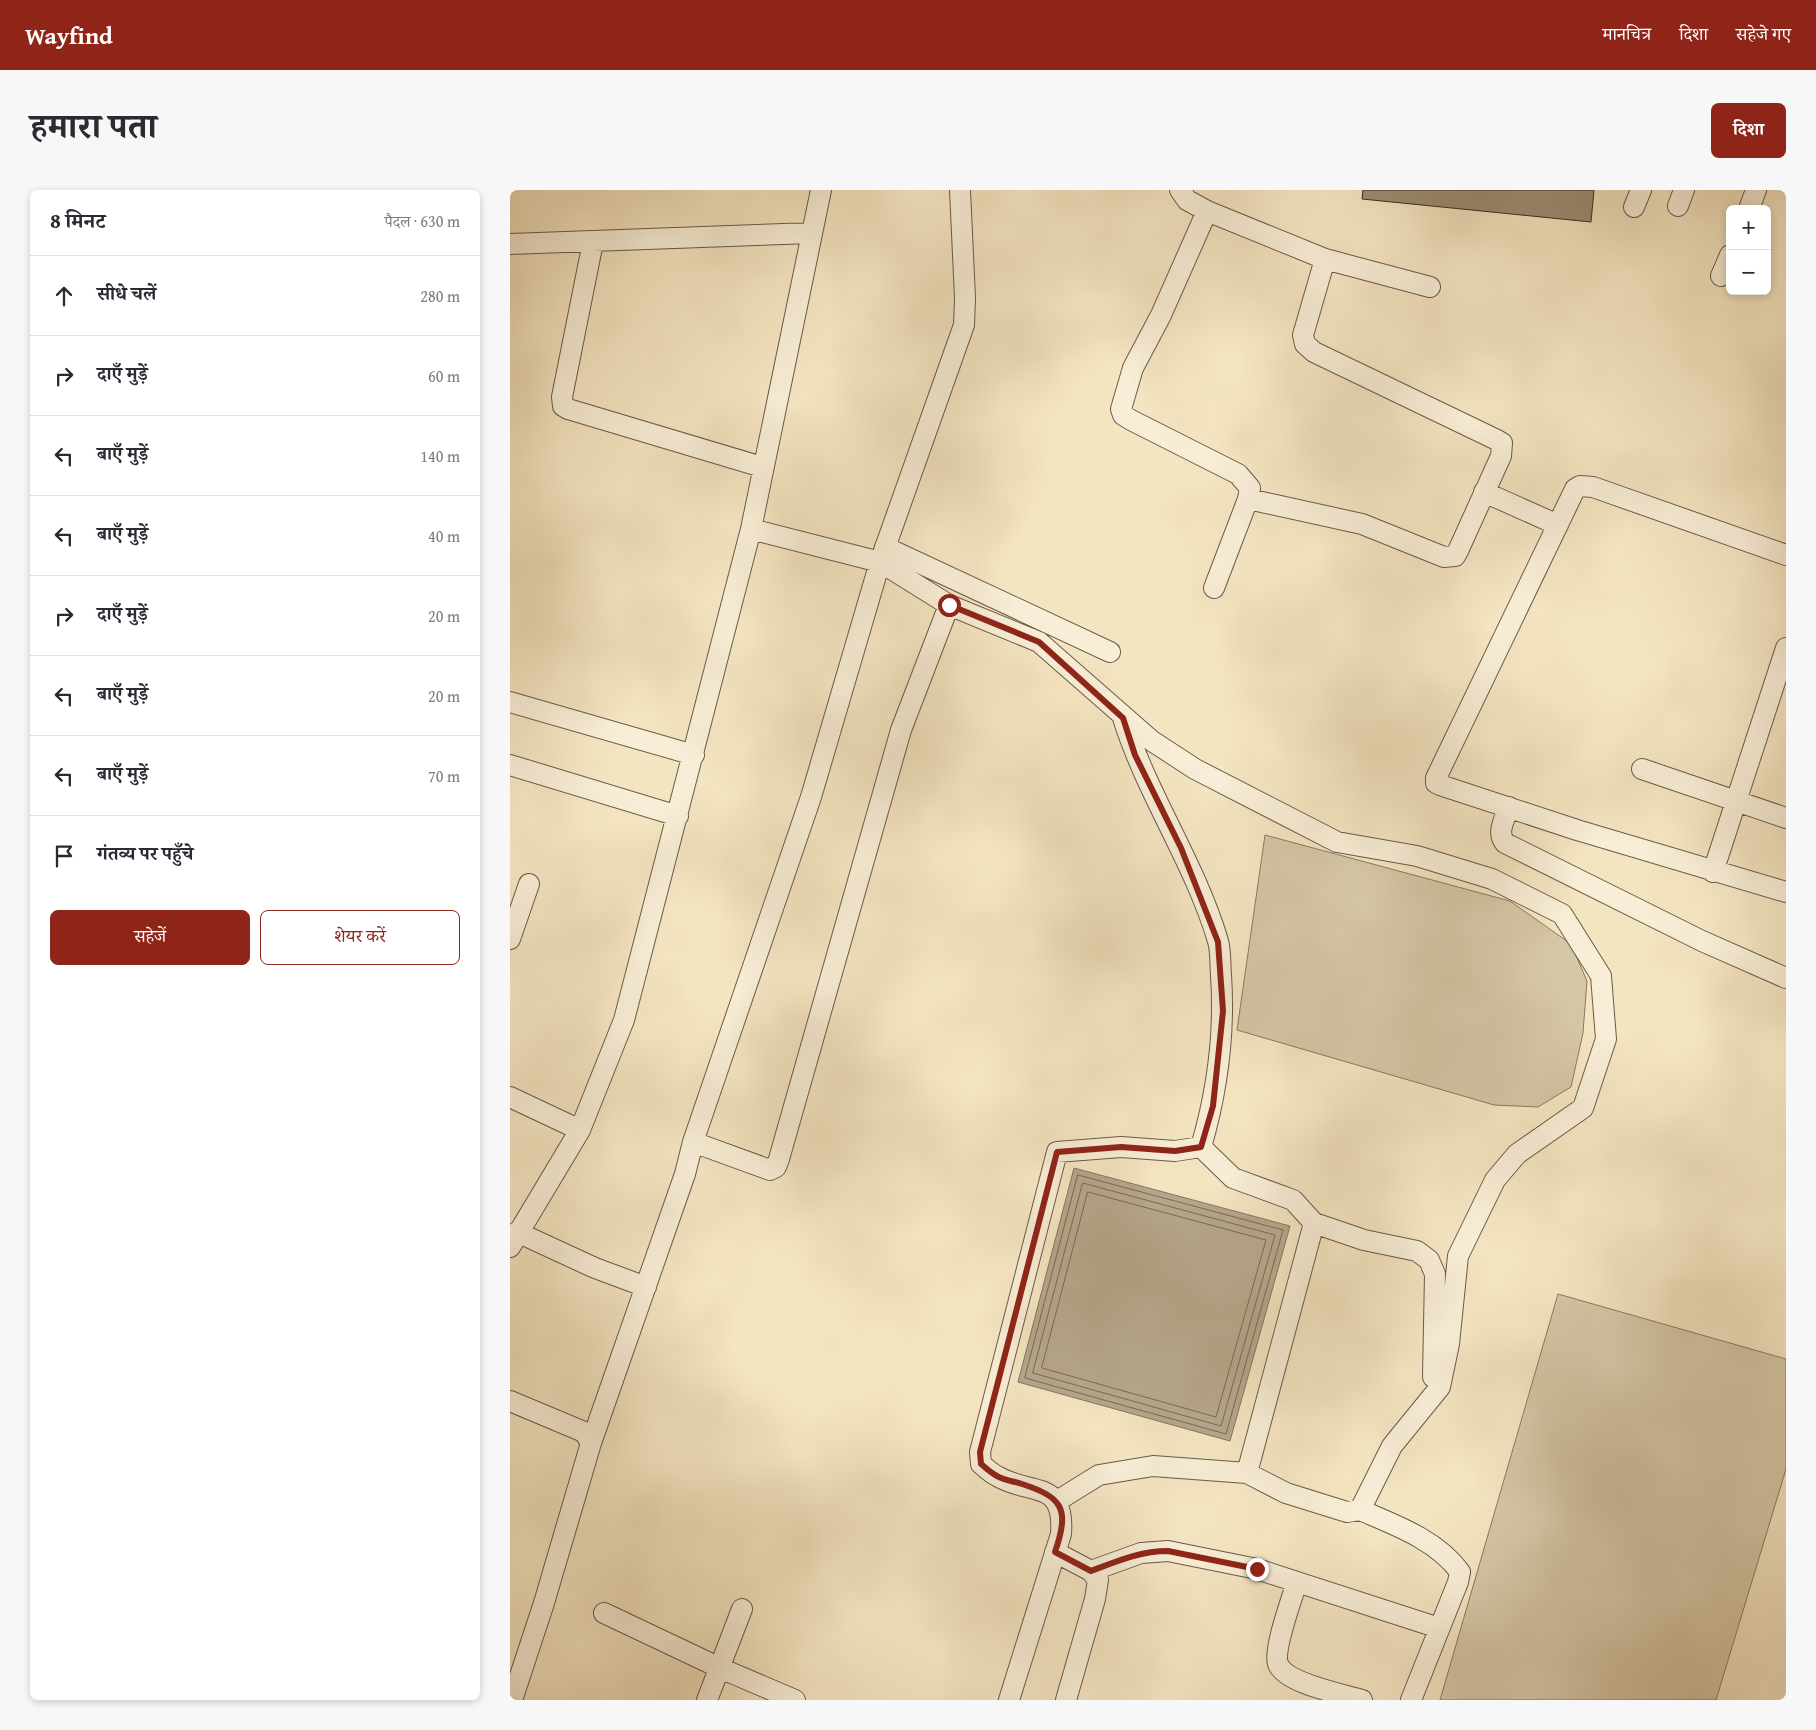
<!DOCTYPE html>
<html lang="hi">
<head>
<meta charset="utf-8">
<style>
  :root { --surface:#fff; --page:#f7f7f7; --text:#2b2b33; --muted:#7c7c81; --line:#e1e1e2; --accent:#8f2418 }
  body { margin:0; font-family:"Gentium Book Plus","Noto Serif Devanagari",serif; background:var(--page); color:var(--text) }
  .controls { position:absolute; right:15px; top:15px; display:grid; overflow:hidden; border-radius:8px; box-shadow:0 2px 8px #0003 }
  .controls button { width:45px; height:45px; display:grid; place-items:center; padding:0; border:0; border-bottom:1px solid var(--line); background:var(--surface); color:var(--text); font:25px sans-serif }
  .stop { position:absolute; width:15px; height:15px; margin:-11px; border:4px solid #8f2418; border-radius:50%; background:#fff }
  .stop.end { background:#8f2418; border-color:#fff; box-shadow:0 1px 5px #0008 }
  .list { margin:0; padding:0; list-style:none }
  h2 { display:flex; justify-content:space-between; align-items:center; height:65px; margin:0; padding:0 20px; font-size:21px }
  h2 small { font-size:16px; font-weight:400; color:var(--muted) }
  .list li { display:grid; grid-template-columns:32px 1fr auto; gap:15px; align-items:center; box-sizing:border-box; height:80px; padding:0 20px; border-top:1px solid var(--line) }
  .list b { display:block; font-size:19px; white-space:nowrap }
  .list em { font-size:16px; font-style:normal; color:var(--muted) }
  .actions { display:flex; gap:10px; padding:15px 20px }
  .actions a { flex:1; padding:11px 0; border:1px solid var(--accent); border-radius:8px; text-align:center; font-size:18px; color:var(--accent) }
  .actions .main { background:var(--accent); color:#fff }
  .icon { flex:none; width:28px; height:28px; fill:none; stroke:currentColor; stroke-width:2; stroke-linecap:round; stroke-linejoin:round }
  .map { position:relative; flex:none; width:1276px; height:1510px; overflow:hidden; border-radius:8px }
  header { display:flex; align-items:center; gap:30px; box-sizing:border-box; height:70px; padding:0 25px; background:var(--accent); color:#fff }
  header strong { font-size:24px }
  nav { display:flex; gap:28px; margin-inline-start:auto; font-size:18px }
  .intro { display:flex; align-items:center; justify-content:space-between; box-sizing:border-box; height:120px; padding:0 30px }
  h1 { margin:0; font-size:35px }
  .button { padding:12px 22px; border-radius:8px; background:var(--accent); color:#fff; font-size:18px; font-weight:700 }
  main { display:flex; gap:30px; padding:0 30px }
  aside { flex:1; background:var(--surface); border-radius:8px; box-shadow:0 2px 8px #0003 }
  .map>svg:first-child { display:block }
  .green { fill:#d5c6a6; stroke:#887964 }
  .water { fill:#b5a68b; stroke:#857561 }
  .lines { fill:none; stroke-linecap:round; stroke-linejoin:round }
  .shore { stroke:#786956; stroke-width:1 }
  .building { fill:#9c8c74; stroke:#3c2c21 }
  .minor-casing { stroke:#6a5a49; stroke-width:22 }
  .minor { stroke:#f8eed7; stroke-width:20 }
  .route { stroke:#8f2418; stroke-width:6 }
</style>
</head>
<body>
<header>
<strong>Wayfind</strong>
<nav><a>मानचित्र</a><a>दिशा</a><a>सहेजे गए</a></nav>
</header>
<div class="intro"><h1>हमारा पता</h1><a class="button">दिशा</a></div>
<main>
<aside>
<h2>8 मिनट<small>पैदल · 630 m</small></h2>
<ul class="list">
<li><svg class="icon" aria-label="ahead" viewBox="0 0 24 24"><path d="M12 20V5M6 11l6-6 6 6"/></svg><div><b>सीधे चलें</b></div><em>280 m</em></li>
<li><svg class="icon" aria-label="right" viewBox="0 0 24 24"><path d="M7 20v-9h11M14 6l5 5-5 5"/></svg><div><b>दाएँ मुड़ें</b></div><em>60 m</em></li>
<li><svg class="icon" aria-label="left" viewBox="0 0 24 24"><path d="M17 20v-9H6M10 6l-5 5 5 5"/></svg><div><b>बाएँ मुड़ें</b></div><em>140 m</em></li>
<li><svg class="icon" aria-label="left" viewBox="0 0 24 24"><path d="M17 20v-9H6M10 6l-5 5 5 5"/></svg><div><b>बाएँ मुड़ें</b></div><em>40 m</em></li>
<li><svg class="icon" aria-label="right" viewBox="0 0 24 24"><path d="M7 20v-9h11M14 6l5 5-5 5"/></svg><div><b>दाएँ मुड़ें</b></div><em>20 m</em></li>
<li><svg class="icon" aria-label="left" viewBox="0 0 24 24"><path d="M17 20v-9H6M10 6l-5 5 5 5"/></svg><div><b>बाएँ मुड़ें</b></div><em>20 m</em></li>
<li><svg class="icon" aria-label="left" viewBox="0 0 24 24"><path d="M17 20v-9H6M10 6l-5 5 5 5"/></svg><div><b>बाएँ मुड़ें</b></div><em>70 m</em></li>
<li><svg class="icon" aria-label="arrive" viewBox="0 0 24 24"><path d="M6 21V4h12l-3 4 3 4H6"/></svg><div><b>गंतव्य पर पहुँचे</b></div></li>
</ul>
<div class="actions"><a class="main">सहेजें</a><a>शेयर करें</a></div>
</aside>
<div class="map">
<svg width="1276" height="1510" viewBox="0 0 1276 1510">
  <rect width="100%" height="100%" fill="#f4e5c1"/>
  <filter id="stains"><feTurbulence type="fractalNoise" baseFrequency=".004" numOctaves="4"/><feColorMatrix values="0 0 0 0 .2 0 0 0 0 .09 0 0 0 0 .02 0 0 0 .5 -.17"/></filter>
  <radialGradient id="worn" r=".72"><stop offset=".6" stop-color="#630" stop-opacity="0"/><stop offset="1" stop-color="#630" stop-opacity=".3"/></radialGradient>
  <path class="green" d="M755 645 1000 711 1061 754 1077 791 1073 843 1061 897 1028 917 984 915 727 840Z
    M1048 1104 1276 1169V1279L1206 1510H930Z"/>
  <path class="water" d="M564 978 780 1036 720 1251 508 1192Z"/>
  <g class="lines">
    <path class="shore" d="M568 985 773 1040 716 1244 515 1188Z
      M573 993 765 1045 711 1236 523 1183Z
      M578 1002 756 1050 706 1227 532 1178Z"/>
  </g>
  <path class="building" d="M853 0H1084L1081 32 852 9Z"/>
  <g class="lines">
    <g class="minor-casing">
      <path id="minor" d="M670 0 677 10 697 21 815 69 920 97
        M1168 16 1174 0
        M1124 17 1131 0
        M1239 19 1246 0
        M697 21 651 125 623 178 611 219 613 225 621 230 728 284 740 298 738 309 704 398
        M83 52 52 207 53 216 58 219 252 277
        M0 54 302 43
        M1211 86 1220 65
        M974 302 1048 335
        M738 309 852 334 934 367 945 366 948 361 991 266 992 253 987 250 804 162 795 154 793 145 815 69
        M241 339 370 372 439 415 529 452 642 551 685 579 827 652 907 666 982 689 1052 724 1091 786 1096 849 1073 918 1007 964 985 990 948 1066 939 1154 930 1197 882 1256 850 1320 837 1322 776 1303 737 1283 643 1276 589 1285 547 1311
        M375 357 600 462
        M1276 365 1083 297 1070 296 1065 299 926 588V593L930 595 1067 640 1276 702
        M0 512 184 565
        M0 575 168 626
        M1132 579 1276 628
        M999 617C995 629 986 642 995 653L1192 751 1276 788
        M1203 682 1276 458
        M0 749 19 694
        M0 907 70 940
        M183 952 260 980 266 977 269 969 391 540 439 415
        M691 957 723 988 783 1010 804 1033 737 1283
        M804 1033 854 1050 907 1061 919 1070 925 1084 923 1187
        M7 1042 85 1078 136 1097
        M0 1057 70 940 114 830 241 339 311 0
        M0 1211 74 1242 81 1253 34 1413 2 1510
        M81 1253 175 984 183 952 301 607 370 372 454 135 455 108 450 0
        M850 1320C885 1335 927 1350 950 1382L948 1392 901 1510
        M545 1362 581 1381 588 1390 585 1409 556 1510
        M581 1381 631 1363 658 1361 747 1379 929 1438
        M787 1392C782 1408 763 1460 768 1474 776 1494 833 1504 852 1510
        M94 1423 210 1478 285 1510
        M197 1510 232 1419
        M499 1510 551 1344C555 1288 520 1306 487 1286 481 1283 476 1278 471 1274L470 1262 547 962 611 957 665 961 691 957C707 902 715 843 711 785 710 774 711 761 708 751 685 673 637 605 613 528"/>
    </g>
    <use href="#minor" class="minor"/>
  </g>
  <g class="lines">
    <path class="route" d="M439 415 529 452 613 528 625 565 671 658 708 752 713 821 703 916 691 957 665 961 611 957 547 962 470 1262 471 1274C476 1278 481 1283 487 1286 493 1290 502 1291 509 1293 553 1307 560 1318 545 1362L581 1381C607 1371 630 1361 658 1361L747 1379"/>
  </g>
  <rect width="100%" height="100%" filter="url(#stains)"/>
  <rect width="100%" height="100%" fill="url(#worn)"/>
</svg>
<div class="controls">
<button>+</button>
<button>−</button>
</div>
<div class="stop" style="left:439px;top:415px"></div>
<div class="stop end" style="left:747px;top:1379px"></div>
</div>
</main>
</body>
</html>
